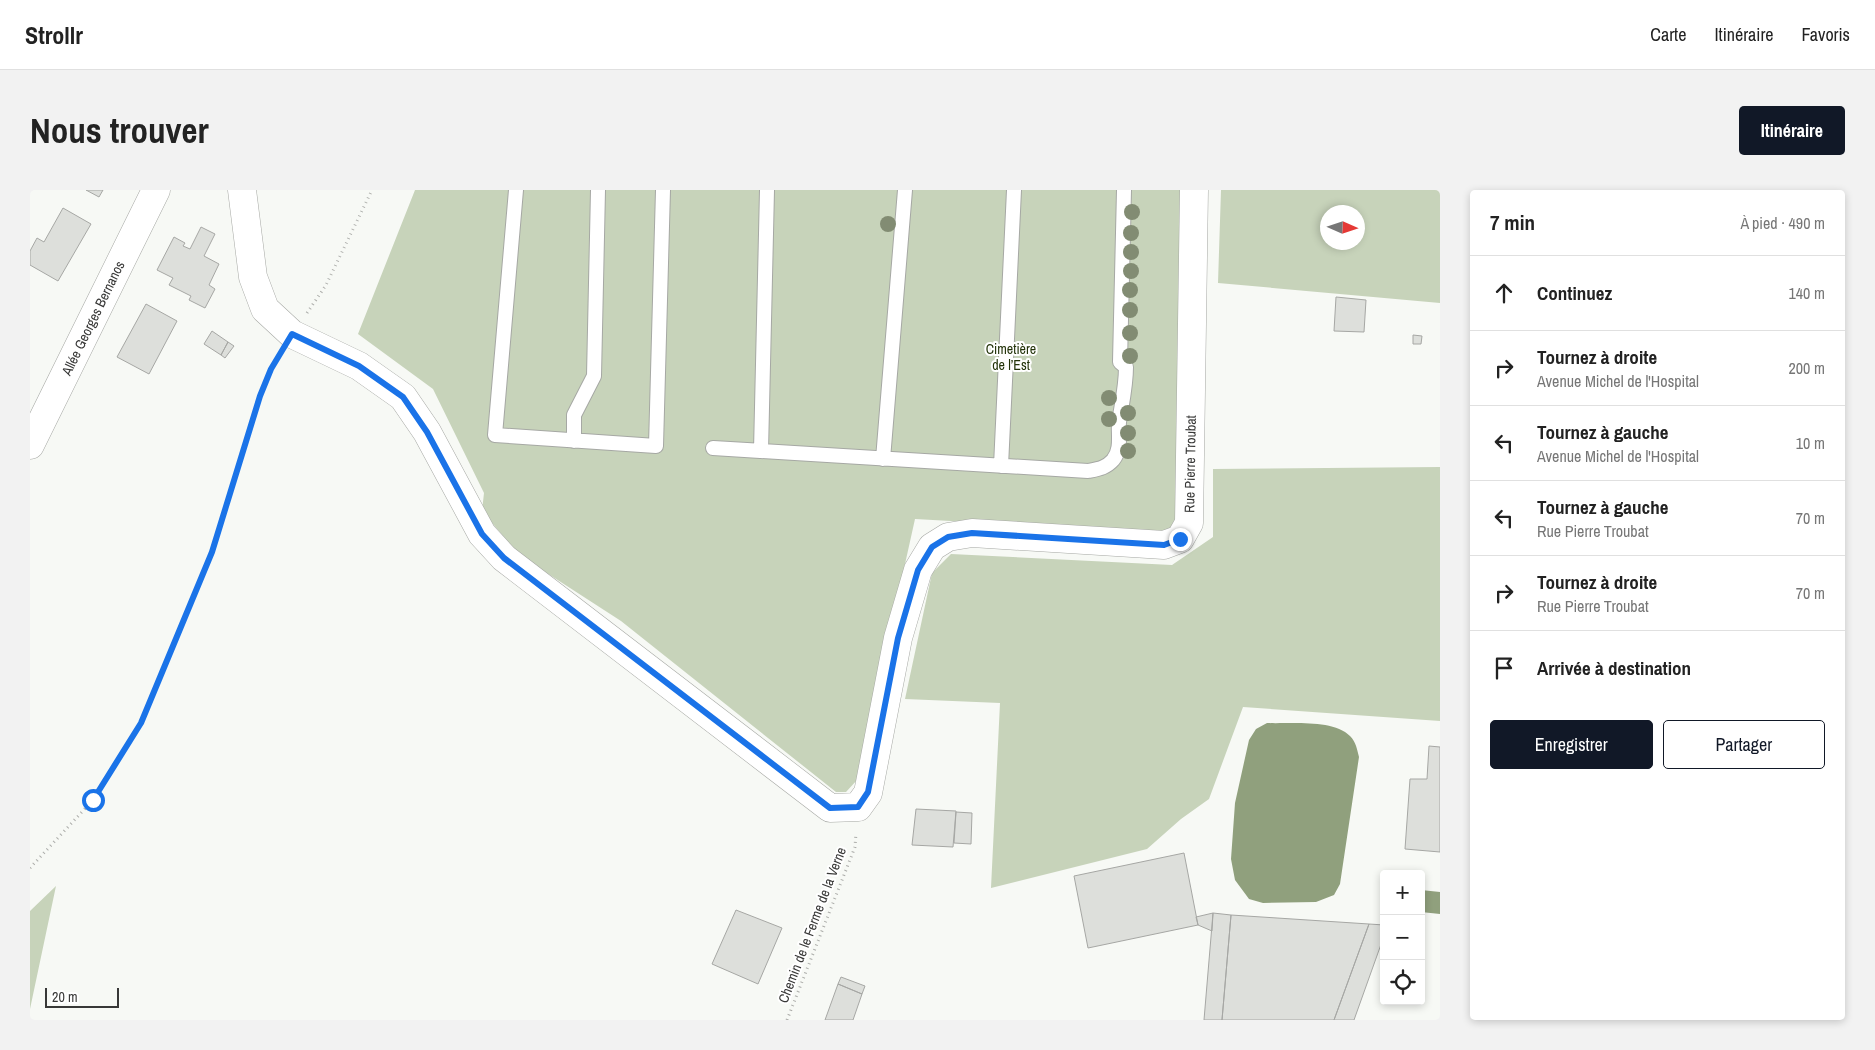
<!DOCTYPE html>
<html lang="fr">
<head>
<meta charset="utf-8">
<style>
  :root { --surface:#fff; --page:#f2f2f2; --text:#222; --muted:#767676; --line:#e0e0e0; --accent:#111827 }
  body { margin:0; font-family:"Archivo Narrow",sans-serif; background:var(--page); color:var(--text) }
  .controls { position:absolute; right:15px; bottom:15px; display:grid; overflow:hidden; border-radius:5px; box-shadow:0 2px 8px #0003 }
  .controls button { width:45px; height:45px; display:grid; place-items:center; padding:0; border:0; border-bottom:1px solid var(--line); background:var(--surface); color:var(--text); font:25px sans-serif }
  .compass { position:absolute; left:1290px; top:15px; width:45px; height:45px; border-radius:50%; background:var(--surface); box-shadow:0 2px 8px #0003; rotate:93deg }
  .scale { position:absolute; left:15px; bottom:12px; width:74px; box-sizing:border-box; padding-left:5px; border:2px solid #383837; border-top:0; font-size:14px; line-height:18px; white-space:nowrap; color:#383837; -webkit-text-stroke:4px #fff; paint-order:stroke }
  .stop { position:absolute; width:15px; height:15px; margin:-11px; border:4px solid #1a73e8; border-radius:50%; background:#fff }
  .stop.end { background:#1a73e8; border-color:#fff; box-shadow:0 1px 5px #0008 }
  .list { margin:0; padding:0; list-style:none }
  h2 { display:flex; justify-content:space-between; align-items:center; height:65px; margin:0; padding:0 20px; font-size:21px }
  h2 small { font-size:16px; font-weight:400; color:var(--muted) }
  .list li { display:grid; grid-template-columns:32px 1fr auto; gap:15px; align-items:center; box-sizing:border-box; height:75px; padding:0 20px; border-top:1px solid var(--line) }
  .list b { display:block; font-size:19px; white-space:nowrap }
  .list p { margin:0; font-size:16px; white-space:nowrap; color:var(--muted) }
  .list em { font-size:16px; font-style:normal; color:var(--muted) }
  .actions { display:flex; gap:10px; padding:15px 20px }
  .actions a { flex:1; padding:11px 0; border:1px solid var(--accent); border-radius:5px; text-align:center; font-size:18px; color:var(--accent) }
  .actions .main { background:var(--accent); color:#fff }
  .icon { flex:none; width:28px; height:28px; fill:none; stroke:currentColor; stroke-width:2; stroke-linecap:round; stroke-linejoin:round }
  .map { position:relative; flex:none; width:1410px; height:830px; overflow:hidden; border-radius:5px }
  header { display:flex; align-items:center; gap:30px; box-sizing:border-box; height:70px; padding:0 25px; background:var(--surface); border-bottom:1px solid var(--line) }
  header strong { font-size:24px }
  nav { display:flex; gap:28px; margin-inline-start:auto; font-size:18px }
  .intro { display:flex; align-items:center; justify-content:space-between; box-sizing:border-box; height:120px; padding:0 30px }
  h1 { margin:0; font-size:35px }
  .button { padding:12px 22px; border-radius:5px; background:var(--accent); color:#fff; font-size:18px; font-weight:700 }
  main { display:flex; gap:30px; padding:0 30px }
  aside { flex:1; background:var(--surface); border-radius:5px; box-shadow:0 2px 8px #0003 }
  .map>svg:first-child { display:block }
  .green { fill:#c7d3ba; fill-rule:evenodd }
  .water { fill:#90a07d }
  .building { fill:#dddfdb; stroke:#a6a7a4 }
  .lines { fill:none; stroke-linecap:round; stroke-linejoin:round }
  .service-casing { stroke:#a6a8a4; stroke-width:16 }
  .minor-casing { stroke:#a6a8a4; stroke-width:29 }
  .path { stroke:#acadaa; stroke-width:3; stroke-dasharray:1 4; stroke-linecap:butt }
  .service { stroke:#fff; stroke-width:14 }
  .minor { stroke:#fff; stroke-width:28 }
  .tree { fill:#828c73 }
  .route { stroke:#1a73e8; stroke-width:6 }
  .labels { text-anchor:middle; stroke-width:4; stroke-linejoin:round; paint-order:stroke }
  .street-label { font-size:14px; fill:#383837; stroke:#fff }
  .park-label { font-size:14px; fill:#233309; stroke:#fff }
</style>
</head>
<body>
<header>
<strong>Strollr</strong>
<nav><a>Carte</a><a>Itinéraire</a><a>Favoris</a></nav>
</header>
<div class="intro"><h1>Nous trouver</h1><a class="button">Itinéraire</a></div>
<main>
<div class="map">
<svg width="1410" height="830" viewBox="0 0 1410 830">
  <rect width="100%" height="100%" fill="#f7f9f5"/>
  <path class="green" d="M385 0H1154L1147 334 1135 343 885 329 827 590 816 602H806L591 431 489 365 452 321 454 303 403 199 328 144Z
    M1191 0H1410V113L1188 93ZM1298 22H1328V52H1298Z
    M1410 277V531L1213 517 1179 609 1151 629 1117 659 961 698 970 513 875 509 902 383 921 364 1142 375 1183 347V279Z
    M26 696 0 819V721Z"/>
  <path class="water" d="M1237 533C1260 534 1303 529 1320 546 1326 552 1327 559 1329 567L1310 694 1304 705 1286 712 1233 713 1219 709 1205 690 1201 669 1205 613 1219 550 1226 539Z
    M1391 700 1410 702V724L1391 722Z"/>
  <path class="building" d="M56 0H73L69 7Z
    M33 18 61 34 28 91 0 75V61L7 48 14 52Z
    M171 37 185 44 174 66 189 74 179 95 185 99 175 118 159 110 161 106 139 95 143 88 127 80 144 47 155 53 153 56 160 59Z
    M1306 107 1336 110 1334 142 1304 141Z
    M116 114 147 131 119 184 87 167Z
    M182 141 198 152 191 165 174 154Z
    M1383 145 1392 146 1391 154H1383Z
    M198 152 204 156 195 168 191 165Z
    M1399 556 1410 557V662L1375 659 1380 589H1397Z
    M886 619 926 621 923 657 882 655Z
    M926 622 942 623 941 654 924 653Z
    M1154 663 1168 735 1058 758 1044 686Z
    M706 720 752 738 728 794 682 774Z
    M1183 723 1201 725 1192 830H1174Z
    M1183 723 1182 741 1168 735 1166 727Z
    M1201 725 1339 734 1304 830H1192Z
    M1339 734 1354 735V746L1324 830H1304Z
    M811 787 835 796 832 804 808 794Z
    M808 794 832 804 823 830H795Z"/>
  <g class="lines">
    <g class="service-casing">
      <path id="service" d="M486 0 465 245 626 256 633 0
        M544 251V225L564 186 568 0
        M683 258 1058 281C1068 279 1076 278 1083 270 1092 259 1088 245 1089 232 1092 213 1096 196 1096 177L1090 172 1094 0
        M731 261 737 0
        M853 269 875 0
        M971 276 984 0"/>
    </g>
    <g class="minor-casing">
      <path id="minor" d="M212 0 223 87 235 119 262 144 329 176 373 207 397 242 452 344 474 368 800 618 828 617 838 603 868 448 888 380 902 357 918 347 942 343 1134 355 1150 349 1159 333 1164 0
        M0 255 126 0"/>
    </g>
    <path class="path" d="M277 123 296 95 342 0
      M0 678 63 610 111 533 182 362 230 206 241 179 249 166
      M757 830 825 657 826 643"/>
    <use href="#service" class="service"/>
    <use href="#minor" class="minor"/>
  </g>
  <g class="tree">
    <circle cx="1102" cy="22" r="8"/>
    <circle cx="858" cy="34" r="8"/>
    <circle cx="1101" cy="43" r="8"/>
    <circle cx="1101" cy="62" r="8"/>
    <circle cx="1101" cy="81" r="8"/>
    <circle cx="1100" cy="100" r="8"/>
    <circle cx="1100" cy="120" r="8"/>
    <circle cx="1100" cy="143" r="8"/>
    <circle cx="1100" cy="166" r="8"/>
    <circle cx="1079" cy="208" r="8"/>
    <circle cx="1098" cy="223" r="8"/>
    <circle cx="1079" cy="229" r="8"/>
    <circle cx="1098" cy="243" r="8"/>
    <circle cx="1098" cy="261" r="8"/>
  </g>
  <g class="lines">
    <path class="route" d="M63 610 111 533 182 362 230 206 241 179 262 144 329 176 373 207 397 242 452 344 474 368 800 618 828 617 838 602 868 448 888 380 902 357 918 347 942 343 1134 355 1150 349"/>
  </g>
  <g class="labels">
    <g class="street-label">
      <text transform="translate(63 128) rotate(-64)" y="5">Allée Georges Bernanos</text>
      <text transform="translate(1160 274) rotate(-89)" y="5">Rue Pierre Troubat</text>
      <text transform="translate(782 735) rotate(-69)" y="5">Chemin de le Ferme de la Verne</text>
    </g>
    <g class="park-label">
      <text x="981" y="164">Cimetière<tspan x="981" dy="16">de l’Est</tspan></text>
    </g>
  </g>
</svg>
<div class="controls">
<button>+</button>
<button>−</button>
<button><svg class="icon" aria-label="locate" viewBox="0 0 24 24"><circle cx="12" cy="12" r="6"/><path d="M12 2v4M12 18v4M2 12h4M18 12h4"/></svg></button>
</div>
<svg class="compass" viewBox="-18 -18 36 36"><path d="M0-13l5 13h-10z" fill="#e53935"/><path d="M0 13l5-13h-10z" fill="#767676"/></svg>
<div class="scale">20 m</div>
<div class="stop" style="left:63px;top:610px"></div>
<div class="stop end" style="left:1150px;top:349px"></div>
</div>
<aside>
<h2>7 min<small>À pied · 490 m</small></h2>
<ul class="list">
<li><svg class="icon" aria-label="ahead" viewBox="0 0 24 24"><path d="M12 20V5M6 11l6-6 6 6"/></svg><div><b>Continuez</b></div><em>140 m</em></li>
<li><svg class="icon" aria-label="right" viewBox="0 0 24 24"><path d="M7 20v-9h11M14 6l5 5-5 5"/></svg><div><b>Tournez à droite</b><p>Avenue Michel de l'Hospital</p></div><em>200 m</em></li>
<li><svg class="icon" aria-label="left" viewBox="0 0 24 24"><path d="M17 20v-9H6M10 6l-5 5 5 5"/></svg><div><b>Tournez à gauche</b><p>Avenue Michel de l'Hospital</p></div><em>10 m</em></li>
<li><svg class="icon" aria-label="left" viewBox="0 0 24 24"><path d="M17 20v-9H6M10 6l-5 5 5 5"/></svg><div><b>Tournez à gauche</b><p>Rue Pierre Troubat</p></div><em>70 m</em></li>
<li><svg class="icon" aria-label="right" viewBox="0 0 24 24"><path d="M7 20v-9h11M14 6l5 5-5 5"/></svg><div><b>Tournez à droite</b><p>Rue Pierre Troubat</p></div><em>70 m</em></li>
<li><svg class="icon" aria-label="arrive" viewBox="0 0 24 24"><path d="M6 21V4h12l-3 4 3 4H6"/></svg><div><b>Arrivée à destination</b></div></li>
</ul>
<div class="actions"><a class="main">Enregistrer</a><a>Partager</a></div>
</aside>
</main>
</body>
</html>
